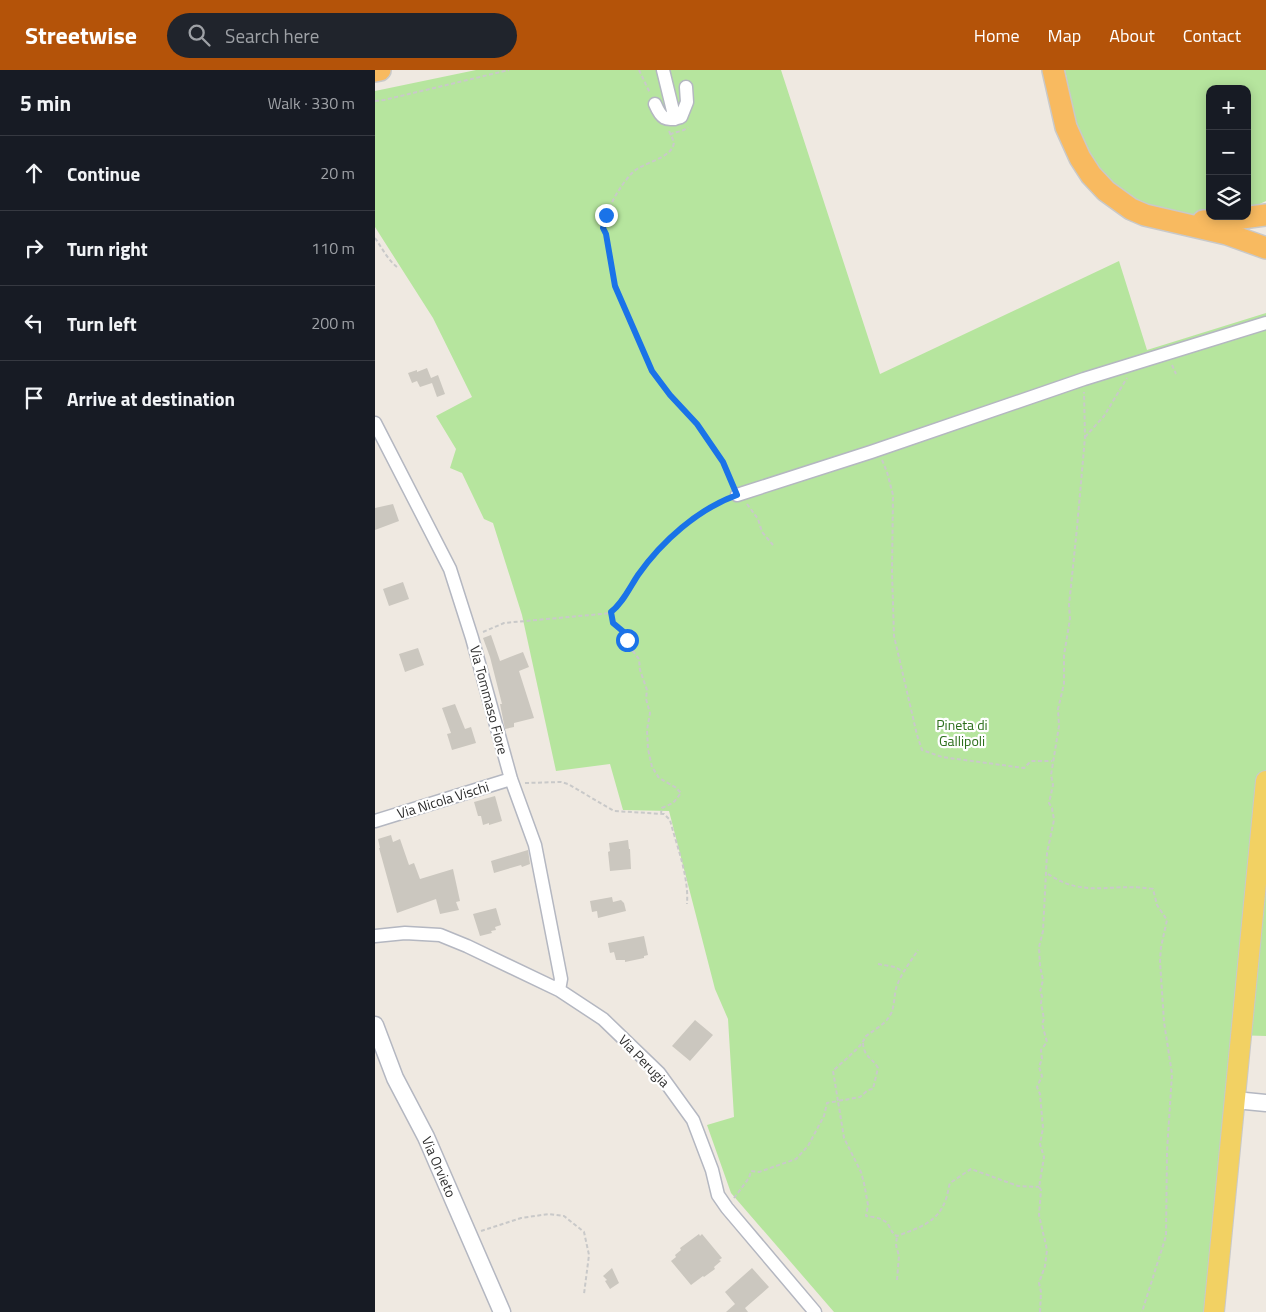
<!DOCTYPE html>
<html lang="en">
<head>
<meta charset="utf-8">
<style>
  :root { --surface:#171b24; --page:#20242c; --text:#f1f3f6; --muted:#9ea1a6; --line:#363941; --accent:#b45309 }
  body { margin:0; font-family:"Titillium Web",sans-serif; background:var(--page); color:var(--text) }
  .controls { position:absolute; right:15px; top:15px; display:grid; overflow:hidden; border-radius:10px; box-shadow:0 2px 12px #0003 }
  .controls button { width:45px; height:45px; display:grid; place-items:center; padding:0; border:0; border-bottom:1px solid var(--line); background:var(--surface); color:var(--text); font:25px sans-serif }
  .stop { position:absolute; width:15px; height:15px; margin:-11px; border:4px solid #1a73e8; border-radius:50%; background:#fff }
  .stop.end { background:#1a73e8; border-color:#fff; box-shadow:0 1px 5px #0008 }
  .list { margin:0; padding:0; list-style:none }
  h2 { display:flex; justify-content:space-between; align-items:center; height:65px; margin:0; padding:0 20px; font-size:21px }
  h2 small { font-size:16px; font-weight:400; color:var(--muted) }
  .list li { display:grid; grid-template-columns:32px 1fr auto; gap:15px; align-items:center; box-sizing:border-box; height:75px; padding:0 20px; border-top:1px solid var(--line) }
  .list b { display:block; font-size:19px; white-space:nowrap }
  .list em { font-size:16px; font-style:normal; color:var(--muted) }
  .icon { flex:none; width:28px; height:28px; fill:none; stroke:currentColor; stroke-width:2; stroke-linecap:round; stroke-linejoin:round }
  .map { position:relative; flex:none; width:891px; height:1242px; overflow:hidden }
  header { display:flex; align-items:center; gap:30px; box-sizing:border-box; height:70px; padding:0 25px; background:var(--accent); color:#fff }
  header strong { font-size:24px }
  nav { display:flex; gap:28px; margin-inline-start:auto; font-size:18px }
  .search { width:350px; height:45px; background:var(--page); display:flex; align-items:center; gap:12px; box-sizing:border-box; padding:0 18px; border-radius:28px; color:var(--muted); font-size:19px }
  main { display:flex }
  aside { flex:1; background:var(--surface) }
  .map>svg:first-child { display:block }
  .green { fill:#b6e59e }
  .building { fill:#cbc7bf }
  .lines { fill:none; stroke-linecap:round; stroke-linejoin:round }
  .minor-casing { stroke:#b4b7c1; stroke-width:15 }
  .tertiary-casing { stroke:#b4b7c1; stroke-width:19 }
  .primary-casing { stroke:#c9c9c9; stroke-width:22 }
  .trunk-casing { stroke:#c9c9c9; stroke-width:24 }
  .path { stroke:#c9c9c9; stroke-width:2; stroke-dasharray:4 2.5; stroke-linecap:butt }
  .minor { stroke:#fff; stroke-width:12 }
  .tertiary { stroke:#fff; stroke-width:16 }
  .primary { stroke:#f2d163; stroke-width:20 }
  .trunk { stroke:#f8ba60; stroke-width:21 }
  .route { stroke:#1a73e8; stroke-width:6 }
  .labels { text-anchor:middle; stroke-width:4.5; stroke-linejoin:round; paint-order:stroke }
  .street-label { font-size:14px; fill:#2e2e2e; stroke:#fff }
  .park-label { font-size:14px; fill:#2c6e1b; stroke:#fff }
</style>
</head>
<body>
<header>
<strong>Streetwise</strong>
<div class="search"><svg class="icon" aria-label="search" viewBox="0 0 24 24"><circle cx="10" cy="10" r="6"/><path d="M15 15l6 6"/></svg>Search here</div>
<nav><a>Home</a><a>Map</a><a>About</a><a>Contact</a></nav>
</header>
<main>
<aside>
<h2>5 min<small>Walk · 330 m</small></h2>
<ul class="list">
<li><svg class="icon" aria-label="ahead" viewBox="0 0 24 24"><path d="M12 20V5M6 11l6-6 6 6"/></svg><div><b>Continue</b></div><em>20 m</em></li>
<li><svg class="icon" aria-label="right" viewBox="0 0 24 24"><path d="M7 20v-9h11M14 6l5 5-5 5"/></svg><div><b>Turn right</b></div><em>110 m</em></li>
<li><svg class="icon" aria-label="left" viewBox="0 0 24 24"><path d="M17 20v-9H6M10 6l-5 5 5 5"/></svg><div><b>Turn left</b></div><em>200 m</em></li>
<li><svg class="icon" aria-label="arrive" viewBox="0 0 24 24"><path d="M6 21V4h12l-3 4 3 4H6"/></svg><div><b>Arrive at destination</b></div></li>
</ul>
</aside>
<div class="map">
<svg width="891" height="1242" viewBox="0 0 891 1242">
  <rect width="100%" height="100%" fill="#efe9e1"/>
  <path class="green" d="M101 0H406L505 304 744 191 772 280 891 243V966L858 965 830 1242H459L356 1123 332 1055 359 1047 353 949 340 919 294 741 248 740 235 694 181 701 147 545 118 453 109 449 87 403 75 398 81 379 61 346 97 327 58 248 0 157V21Z
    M690 0H891V131L872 140V19H835V146L827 147 800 145 759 131 723 103 709 77 701 52Z"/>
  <path class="building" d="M52 298 56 308 63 305 70 324 62 327 57 313 45 317 42 311 37 313 33 303 42 300V302Z
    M18 434 24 451 0 460V438Z
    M28 512 34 529 14 536 8 519Z
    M116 565 125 591 148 582 154 597 144 601 159 648 139 653V657L130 659 125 634H127L115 587 108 568Z
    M43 578 49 595 30 602 24 584Z
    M80 634 90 659 96 657 101 673 77 680 72 664 76 663 67 638Z
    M120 726 127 751 114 755V753L108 755 106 746H103L99 732Z
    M16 765 18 772 25 769 34 795 39 793 45 809 78 799 85 831 81 832 84 840 65 844 61 829 22 843 4 778H5L3 769Z
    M253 770 254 779H255L256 799 235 801 233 782 235 781 234 773Z
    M153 780 155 794 147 797 146 795 119 803 116 791Z
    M237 827 238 832 246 830 249 833 251 841 223 848 222 841 217 842 215 831Z
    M121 838 126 855 120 857 121 860 116 861 117 863 105 866 98 844Z
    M269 866 273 885 269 886V888L250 892V890H241L239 882 235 883 233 873Z
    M320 950 338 965 315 991 297 976Z
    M324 1164 325 1166 327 1164 347 1188 344 1190 346 1191 339 1197 340 1199 329 1207 328 1206 316 1215 296 1191 301 1187 300 1185 306 1180 305 1178Z
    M237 1198 244 1213 235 1219 230 1211 232 1210 228 1206Z
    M377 1198 394 1217 370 1238 373 1242H351L360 1234 350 1222Z"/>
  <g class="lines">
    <g class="minor-casing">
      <path id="minor" d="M288 0 300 49
        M280 34C286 48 290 52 306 47L312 32 311 17
        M0 353 75 499 97 568 136 709 160 775 186 909 184 920
        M362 425 496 382 709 309 891 253
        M0 751 136 709
        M0 866 30 863 65 865 92 876 184 920 228 949 284 1003 318 1050 337 1100 343 1125 352 1138 440 1242"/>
    </g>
    <g class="tertiary-casing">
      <g id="tertiary">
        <path id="s1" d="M0 955 20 1008 51 1067 127 1242"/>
        <path d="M860 1030 891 1033"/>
      </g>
    </g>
    <g class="primary-casing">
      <path id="primary" d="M839 1242 891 711"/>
    </g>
    <g class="trunk-casing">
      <path id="trunk" d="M678 0 691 57 705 88 716 105 731 121 756 139 770 145 852 164 891 178
        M0 1 5 0
        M828 151 852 150 891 145"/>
    </g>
    <path class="path" d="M264 0 275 23
      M0 31 9 30 134 0
      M294 61 299 72C298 89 267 92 257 103 243 118 232 139 228 158L231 164 240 216 277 301 295 325 322 354 347 392 357 415
      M295 65C299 61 307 63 313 57
      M0 168C7 178 13 190 22 197
      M797 295 801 304
      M710 367 729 346 752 308
      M507 390 512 402 518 425 517 502 519 566 542 665 547 680 567 687 649 698 656 691H677
      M372 434 383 449 387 462 398 475
      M237 543 238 553 250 563 254 571V576L264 589 265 600 272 620 271 629 275 643 272 660 273 679 277 697 284 708 300 717 306 723 298 733 287 738 286 743
      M108 562 129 553 237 543C248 533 255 517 263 504 281 479 322 439 351 429
      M150 713 186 712 193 714 239 741 289 744 295 750C302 777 314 806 312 834
      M673 804C710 829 738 812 778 819L782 835 792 850 786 877 785 891 789 952 797 1004 792 1081 791 1166 767 1242
      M503 894 520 897 527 901
      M488 973C489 988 498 988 503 998L498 1019 493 1020 485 1027 463 1031 469 1068 486 1102 489 1113 493 1135 491 1146C498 1147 507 1148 512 1153 516 1158 516 1163 522 1166 543 1158 563 1153 571 1129 573 1124 573 1119 575 1113L596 1099 643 1116 664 1117
      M359 1128 374 1108 376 1101 384 1102 421 1089 433 1076 449 1046 452 1033 463 1031 458 1001C467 992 488 976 490 967 497 961 509 955 514 947 521 937 518 923 523 913 528 901 536 891 543 880
      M106 1161 146 1148 174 1144 189 1146 209 1162 214 1185 209 1224
      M522 1210 524 1186 521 1175 522 1166
      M665 1242 666 1222 664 1213 670 1196 672 1180 664 1145 666 1120 664 1117 669 1087 665 1074 668 1058 665 1024 662 1017 667 1006 664 997 667 989 666 980 672 972 667 954 669 949 666 933 667 926 665 922 668 910 665 896 664 877 668 861 672 783 679 750 677 738 674 733 678 715 676 705 684 656 683 639 689 614V585L695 549 694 535 702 458 710 367 709 322"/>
    <use href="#minor" class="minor"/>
    <use href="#tertiary" class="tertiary"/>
    <use href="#primary" class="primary"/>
    <use href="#trunk" class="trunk"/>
  </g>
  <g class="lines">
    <path class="route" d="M231 145 228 158 231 164 240 216 277 301 295 325 322 354 348 392 362 425C323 439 287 471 263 505 255 517 248 533 236 542L238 553 250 563 252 570"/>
  </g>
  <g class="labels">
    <g class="street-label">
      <text transform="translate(114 630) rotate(75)" y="5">Via Tommaso Fiore</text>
      <text transform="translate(68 730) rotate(-17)" y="5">Via Nicola Vischi</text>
      <text transform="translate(269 991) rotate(46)" y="5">Via Perugia</text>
      <text dy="5" stroke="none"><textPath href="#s1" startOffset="156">Via Orvieto</textPath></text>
    </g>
    <g class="park-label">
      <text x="587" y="660">Pineta di<tspan x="587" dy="16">Gallipoli</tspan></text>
    </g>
  </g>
</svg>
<div class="controls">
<button>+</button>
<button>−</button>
<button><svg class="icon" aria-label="layers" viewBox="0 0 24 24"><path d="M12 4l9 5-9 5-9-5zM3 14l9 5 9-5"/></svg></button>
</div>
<div class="stop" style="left:252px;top:570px"></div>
<div class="stop end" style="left:231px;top:145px"></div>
</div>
</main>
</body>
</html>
